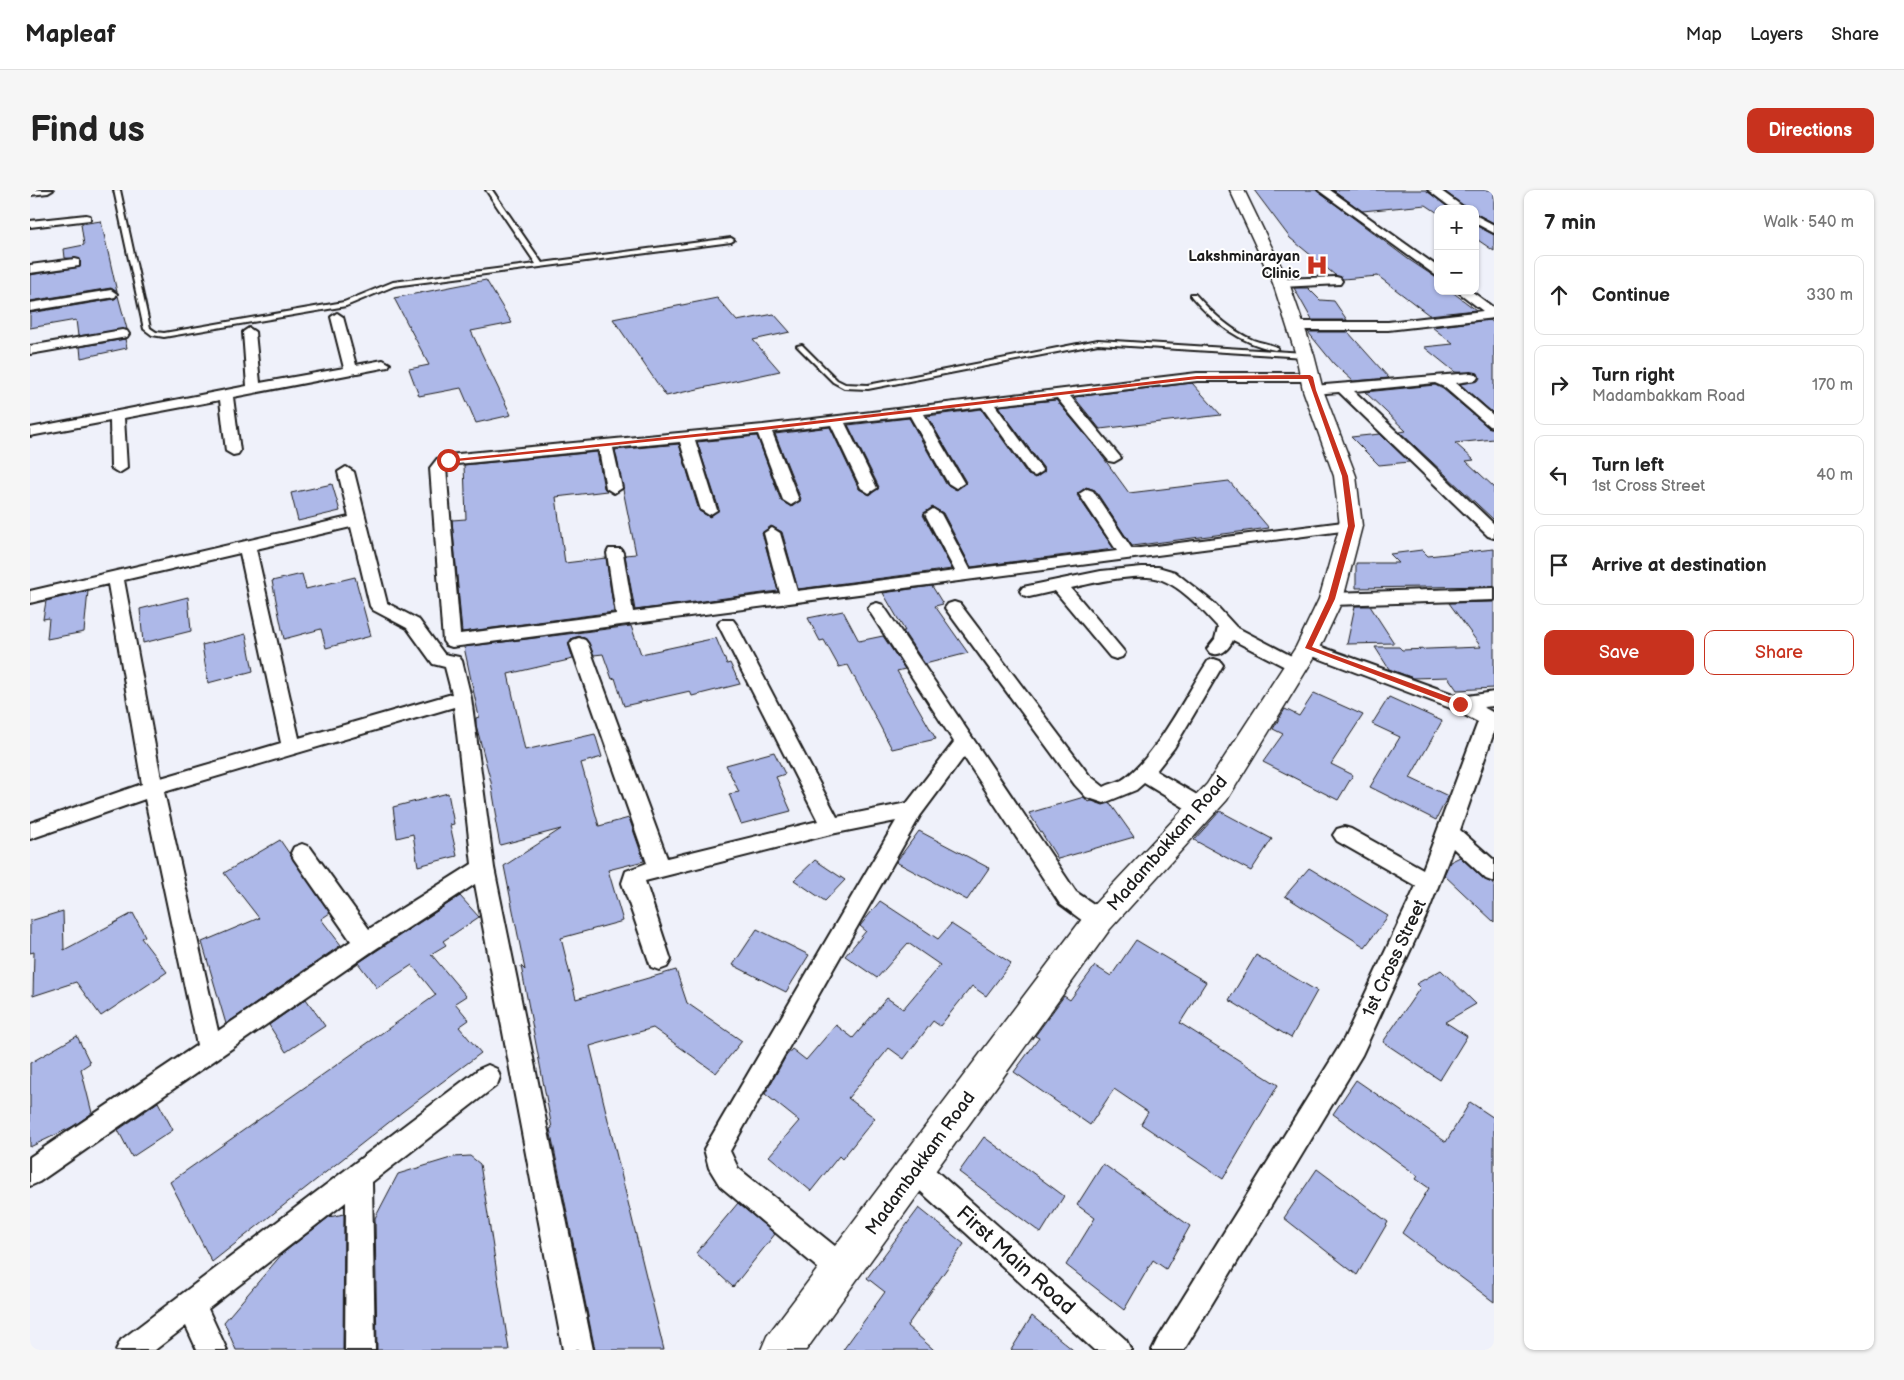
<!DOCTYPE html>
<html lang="en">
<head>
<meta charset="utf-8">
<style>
  :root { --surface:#fff; --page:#f6f6f6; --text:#222; --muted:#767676; --line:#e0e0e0; --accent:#c8321e }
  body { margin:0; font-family:"Balsamiq Sans",sans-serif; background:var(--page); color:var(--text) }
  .controls { position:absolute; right:15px; top:15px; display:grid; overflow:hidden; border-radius:10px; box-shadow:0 1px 4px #0004 }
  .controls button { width:45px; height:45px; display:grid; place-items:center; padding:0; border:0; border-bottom:1px solid var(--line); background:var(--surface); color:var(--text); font:25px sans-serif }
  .stop { position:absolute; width:15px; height:15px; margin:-11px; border:4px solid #c8321e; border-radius:50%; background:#fff }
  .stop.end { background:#c8321e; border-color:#fff; box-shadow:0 1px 5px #0008 }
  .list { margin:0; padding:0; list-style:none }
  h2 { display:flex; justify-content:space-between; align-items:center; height:65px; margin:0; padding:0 20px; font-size:21px }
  h2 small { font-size:16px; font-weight:400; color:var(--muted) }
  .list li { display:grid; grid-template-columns:32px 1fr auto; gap:15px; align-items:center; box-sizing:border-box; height:80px; margin:0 10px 10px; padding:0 10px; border:1px solid var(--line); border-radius:10px }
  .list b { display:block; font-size:19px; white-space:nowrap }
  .list p { margin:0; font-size:16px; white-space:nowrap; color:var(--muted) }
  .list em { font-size:16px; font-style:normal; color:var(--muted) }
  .actions { display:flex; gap:10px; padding:15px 20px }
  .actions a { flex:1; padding:11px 0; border:1px solid var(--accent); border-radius:10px; text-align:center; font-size:18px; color:var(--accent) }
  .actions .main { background:var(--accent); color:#fff }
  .icon { flex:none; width:28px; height:28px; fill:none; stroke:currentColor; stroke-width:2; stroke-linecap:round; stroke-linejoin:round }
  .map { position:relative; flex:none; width:1464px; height:1160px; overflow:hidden; border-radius:10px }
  header { display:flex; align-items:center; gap:30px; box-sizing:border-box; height:70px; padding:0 25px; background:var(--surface); border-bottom:1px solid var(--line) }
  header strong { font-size:24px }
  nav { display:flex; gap:28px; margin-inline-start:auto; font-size:18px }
  .intro { display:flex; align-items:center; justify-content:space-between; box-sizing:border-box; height:120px; padding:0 30px }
  h1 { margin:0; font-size:35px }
  .button { padding:12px 22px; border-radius:10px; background:var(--accent); color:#fff; font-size:18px; font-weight:700 }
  main { display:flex; gap:30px; padding:0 30px }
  aside { flex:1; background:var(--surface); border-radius:10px; box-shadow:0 1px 4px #0004 }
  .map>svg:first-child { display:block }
  .building { fill:#adb8e8; stroke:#1c1c1c }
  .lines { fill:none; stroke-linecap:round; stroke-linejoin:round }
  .lane-casing { stroke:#1c1c1c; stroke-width:4 }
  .street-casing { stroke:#1c1c1c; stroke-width:4 }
  .secondary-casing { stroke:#1c1c1c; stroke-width:3 }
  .lane { fill:#fff; fill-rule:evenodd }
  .street { fill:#fff; fill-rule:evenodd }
  .secondary { fill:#fff; fill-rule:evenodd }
  .route { fill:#c8321e }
  .labels { text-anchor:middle; stroke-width:4; stroke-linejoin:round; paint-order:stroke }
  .far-poi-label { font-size:15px; font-weight:bold; fill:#1c1c1c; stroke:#fff; text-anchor:end }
  .street-label { font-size:18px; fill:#1c1c1c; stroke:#fff }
  .near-street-label { font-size:21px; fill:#1c1c1c; stroke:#fff }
</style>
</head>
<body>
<header>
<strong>Mapleaf</strong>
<nav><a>Map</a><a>Layers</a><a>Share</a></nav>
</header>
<div class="intro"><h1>Find us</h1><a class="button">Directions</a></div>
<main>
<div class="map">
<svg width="1464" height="1160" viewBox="0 0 1464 1160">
  <rect width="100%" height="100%" fill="#eff1fa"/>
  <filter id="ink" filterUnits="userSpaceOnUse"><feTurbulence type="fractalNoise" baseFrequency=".02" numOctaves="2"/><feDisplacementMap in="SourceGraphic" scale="10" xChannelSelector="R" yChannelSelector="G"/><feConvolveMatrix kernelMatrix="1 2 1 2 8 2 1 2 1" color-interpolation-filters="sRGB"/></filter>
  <g filter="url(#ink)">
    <path class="building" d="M1224 0H1286L1378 69 1408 89V101H1421L1446 120 1399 125 1348 86 1313 89 1305 85 1260 48Z
      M1303 0H1396L1420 19H1408V23L1396 15 1332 21Z
      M1413 0H1464V33L1445 23V19H1438Z
      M71 31 87 102 81 98 0 111V85L50 77V69L35 68 34 59 54 55 51 34Z
      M1445 35 1464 45V61L1445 48Z
      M456 90 482 133 441 141 481 225 446 233 431 198 389 206 379 179 399 175 364 108Z
      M1264 98H1278L1290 110 1304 111 1317 130H1282Z
      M88 106 97 139 48 146 46 130 0 138V123L85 109Z
      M687 108 707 131 744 124 760 142 723 150 750 181 636 206 583 129Z
      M1460 130 1464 133V224L1430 194 1448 191 1450 188 1448 183 1425 182 1394 157 1423 154 1402 137Z
      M1278 142H1318L1359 188 1323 191 1304 174Z
      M95 149 97 158 51 168 50 157Z
      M1162 193 1191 225 1070 239 1044 207Z
      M1405 195 1413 199 1458 237 1464 239V249L1425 253 1444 270 1436 271 1464 297V330L1370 242 1376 241 1335 202Z
      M1026 210 1067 259 1099 303 1199 291 1239 338 1102 356 1065 300 1056 297 1047 305 1084 359 941 377 913 323 902 317 893 325 922 379 768 399 752 342 741 336 732 343 748 401 605 420 595 365 606 364 585 260 649 254 669 321 680 327 689 319 667 252 727 246 751 311 762 317 771 309 745 244 800 237 829 299 840 305 849 297 818 235 879 228 916 294 927 300 936 292 897 226 951 219 998 285 1006 288 1015 280 968 216Z
      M1350 244 1379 272 1349 275 1321 247Z
      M567 262 574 298 577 301 526 307 535 373 576 368 584 422 432 442 422 330 436 329 434 275Z
      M302 294 310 321 268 331 261 303Z
      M1464 359V396L1326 398V373H1369L1360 364 1392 360 1398 366Z
      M272 384 276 399 325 387 341 446 296 458 291 439 254 449 242 391Z
      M902 396 913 414 905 416 938 463 895 474 873 441H875L853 403Z
      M58 401 54 442 17 449 19 428 13 429 16 411Z
      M158 407 161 441 113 453 110 419Z
      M1464 412V498L1427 500 1418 487 1383 488 1359 479 1345 457H1369L1372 460 1451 457 1419 413Z
      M1325 416H1340L1364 453 1317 454Z
      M813 421 829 451 853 446 875 479 867 481 906 549 862 559 818 475 809 477 794 450 790 451 778 428Z
      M601 436 611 464 686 448 697 474 700 473 710 494 662 506 660 501 594 516 585 488 582 489 573 464 564 465 556 449 550 446 542 448 538 453 543 469 478 484 495 560 565 544 572 567 551 573 569 636 599 628 614 671 578 680 593 731 531 748 546 809 646 780 657 813 712 851 686 883 623 838 560 856 634 1160H565L520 939 522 938 491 776 495 780 474 676 531 639 470 655 465 629 467 628 461 592 446 535V528L449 527 434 457Z
      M216 444 223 481 178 493 172 455Z
      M1284 503 1333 525 1301 574 1323 585 1308 610 1233 572 1253 544 1243 539 1255 519 1269 526Z
      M1359 507 1412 531 1380 588 1418 606 1406 630 1340 597 1370 547 1342 534Z
      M744 562 755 584 746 587 761 621 711 634 699 604 709 602 696 575Z
      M418 603 424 634 420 635 427 666 388 676 383 644 367 648 363 617Z
      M1054 607 1058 612 1062 611 1073 615 1080 613 1104 647 1028 669 999 623Z
      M1190 621 1242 649 1221 681 1164 650Z
      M889 641 959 678 937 710 866 672Z
      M250 650 300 723 291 729 311 755 196 834 172 752 229 728 194 683Z
      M1430 667 1455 690 1464 694V732L1414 685 1420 672Z
      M785 670 815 690 795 711 764 690Z
      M1279 678 1358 726 1335 757 1255 706Z
      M430 706 449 727 413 751 416 755 401 764 436 806 425 813 439 830 429 837 451 863 372 922 182 1072 140 992 406 805 382 775 347 798 328 773Z
      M850 711 908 749 921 734 981 773 956 806 942 796 910 836 903 831 874 869 859 858 818 908 845 928 812 969 809 966 781 1001 739 966 769 931 735 904 756 866 762 859 776 870 806 835 823 848 857 808 873 819 910 775 878 753 847 788 815 766 836 741 830 736Z
      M33 721 34 760 103 723 115 746 111 748 137 782 71 826 46 792 3 806 4 762 0 763V731Z
      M727 739 779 765 756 802 703 775Z
      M1106 750 1176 792 1150 833 1248 895 1193 989 1111 934 1118 922 1084 899 1060 935 984 882 1009 848 1005 846 1034 806 1040 810 1065 776 1081 786Z
      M1226 765 1287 801 1261 848 1199 810Z
      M1411 780 1446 814 1415 832 1437 846 1410 890 1353 852 1390 798 1386 794Z
      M276 809 295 836 256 862 239 835Z
      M47 846 60 873 51 879 62 923 44 936 0 957V873Z
      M1326 890 1416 952 1440 912 1464 928V1112L1372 1043 1399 998 1386 989 1388 986 1303 924Z
      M128 912 143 940 102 967 88 940Z
      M954 947 1034 1006 1011 1043 929 982Z
      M440 966 450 974 479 1160H347L345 1028 368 984 424 967Z
      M1073 974 1160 1036 1136 1079 1123 1070 1094 1120 1036 1075 1065 1028 1047 1015Z
      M1287 979 1358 1032 1327 1085 1254 1028Z
      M708 1013 745 1044 703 1097 666 1063Z
      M889 1018 934 1054 877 1136 904 1160H813L855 1102 837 1088Z
      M314 1024 313 1160H206L194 1132 252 1064 299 1027Z
      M1002 1126 1043 1160H981Z"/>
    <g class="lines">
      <g class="lane-casing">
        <path id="lane" d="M84 0H90L120 138 126 142 134 143 314 112 363 92 506 74 456 0H462L512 73 701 48 704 50 701 52 364 96 316 116 134 147 122 145 114 139Z
          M1161 104H1165C1181 122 1200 140 1223 150 1231 153 1241 154 1248 158L1245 160C1210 153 1184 133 1161 106Z
          M1068 150 1275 163 1278 165 1275 167 1068 154 838 199 814 198 803 192 767 156 772 155 807 190 815 194 838 195Z"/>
      </g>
      <g class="street-casing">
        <path id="street" d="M0 0H23L18 3 0 5Z
          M1288 0H1300L1408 77V87Z
          M1398 0H1410L1436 19H1423Z
          M56 25 60 26V30L0 37V31Z
          M1445 25 1464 35V43L1445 33Z
          M45 69 49 70V76L0 83V75Z
          M1306 87 1310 88 1312 91 1310 94 1251 97 1245 93 1251 89Z
          M81 100 87 104 85 107 0 121V113Z
          M1427 101H1441L1464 118V128L1358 140H1264L1258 136 1264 132H1358L1453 121Z
          M307 123 313 127 326 175 353 170 360 174 358 177 203 207 210 261 208 264 203 265 196 261 190 210 94 228 97 278 89 283 81 278 80 231 0 246V238L217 196 213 142 219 138 225 142 230 193 314 178 301 127Z
          M92 140 97 141 99 144 97 147 0 164V156Z
          M1167 183H1280L1287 187 1280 191H1167L1040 206 1091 268 1084 272 1079 271 1027 208 965 215 1013 281 1005 286 1000 284 952 217 894 224 934 293 926 298 918 293 880 226 815 233 847 298 839 303 831 298 801 235 742 242 769 310 761 315 753 310 728 244 665 250 687 320 679 325 671 320 650 252 583 258 592 298 584 303 576 298 569 260 417 275 416 278 430 444 586 424 577 363 579 359H591L593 363 603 422 750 403 734 343 742 338 750 343 767 401 925 381 895 324 903 319 911 324 940 379 1087 361 1049 304 1057 299 1063 301 1102 359 1321 331 1329 336 1327 339 422 457 416 455 413 451 400 278 407 269 418 265 733 235Z
          M1441 183 1446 184 1448 187 1446 190 1426 193 1464 226V237L1459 236 1414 197 1405 193 1324 201 1464 334V348L1458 346 1309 202 1283 204 1276 200 1283 196Z
          M316 277 324 282 357 413 389 430 414 464 429 467 432 471 441 508 464 678 563 1160H533L445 694 344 760 9 992 0 996V967L167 855 115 609 0 649V633L112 594 78 394 0 413V401L319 327 308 282ZM321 337 340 416 343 420 377 438 403 474 415 477 422 504 269 548 226 359ZM210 363 251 553 131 588 94 390ZM424 517 442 674 339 739 280 657 272 654 264 657 261 663 264 669 321 751 188 841 134 602Z
          M1112 377H1128L1145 382 1184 413 1206 437 1273 472 1276 476 1273 480 1267 482 1261 480 1203 450C1198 460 1191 467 1180 463L1177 459 1185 449 1188 437C1173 421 1153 398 1132 390 1111 381 1063 393 1041 398L1092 459 1095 463 1092 467 1086 469 1080 467 1025 401 999 407 993 405 990 401 993 397 1071 381Z
          M1464 398V410L1301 415 1295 413 1292 409 1295 405 1301 403Z
          M924 412 930 414 1059 585 1074 597C1079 594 1086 593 1092 590 1124 570 1157 503 1178 471L1184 469 1190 471 1193 475 1144 558 1126 581 1179 612 1182 618 1179 624 1172 626 1165 624 1114 593 1106 600 1074 613 1056 607 1045 595 918 422 915 418 918 414Z
          M847 413 853 415 1046 702 1077 723 1080 730 1077 737 1069 739 1061 737 1030 714 934 567 890 626 700 961 708 978 821 1069 825 1079 821 1089 811 1093 801 1089 690 996 679 978 674 959 866 631 801 644 615 691 641 770 637 777 629 780 621 777 592 693 596 681 617 673 540 454 543 450 549 448 555 450 558 454 637 668 788 631 688 434 691 430H703L706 434 807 627 877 613 924 552 838 419 841 415Z
          M1278 452 1431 507 1464 502V516L1453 517 1464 523V542L1430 640 1464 670V692L1456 689 1423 658 1398 722 1332 865 1154 1160H1122L1127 1150 1314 849 1386 696 1307 651 1303 645 1307 639 1314 637 1321 639 1393 679 1448 532 1423 519 1272 462 1269 458 1272 454Z
          M458 875 467 879 470 887 467 895 342 992 345 1160H315L316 1012 178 1119 197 1160H167L156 1136 125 1160H86L91 1150 449 879Z
          M885 966 894 970 1096 1150 1101 1160H1064L876 988 872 979 876 970Z"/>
      </g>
      <g class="secondary-casing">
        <path id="secondary" d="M1200 0H1214L1259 93 1284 165 1293 200 1326 286 1332 336 1313 409 1290 458 1197 610 1080 739 776 1160H731L737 1146 1058 721 1177 594 1266 457 1289 409 1310 336 1304 286 1273 200 1266 165 1243 93Z"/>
      </g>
      <use href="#lane" class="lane"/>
      <use href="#street" class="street"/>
      <use href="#secondary" class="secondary"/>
    </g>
  </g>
  <path class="route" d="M1280 185 1283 187 1286 200 1318 286 1325 336 1305 409 1282 457 1433 512V516H1427L1275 458 1298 409 1318 336 1312 286 1278 189H1167L733 240 418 272 415 270 733 237 1167 186Z"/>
  <defs>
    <g id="hospital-bare" transform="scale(1.725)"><path d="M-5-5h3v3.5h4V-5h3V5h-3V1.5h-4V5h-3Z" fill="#c8321e" stroke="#fff" stroke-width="2.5" paint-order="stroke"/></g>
  </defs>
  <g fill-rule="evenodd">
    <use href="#hospital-bare" x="1287" y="75"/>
  </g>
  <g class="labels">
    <g class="far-poi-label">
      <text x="1270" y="71">Lakshminarayan<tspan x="1270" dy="17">Clinic</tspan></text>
    </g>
    <g class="street-label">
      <text transform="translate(1137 653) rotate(-49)" y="6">Madambakkam Road</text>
      <text transform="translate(1364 768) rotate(-65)" y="6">1st Cross Street</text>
      <text transform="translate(890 973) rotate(-54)" y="6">Madambakkam Road</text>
    </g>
    <g class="near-street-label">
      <text transform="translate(986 1070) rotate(42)" y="7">First Main Road</text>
    </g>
  </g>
</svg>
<div class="controls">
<button>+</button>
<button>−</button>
</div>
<div class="stop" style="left:418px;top:270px"></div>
<div class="stop end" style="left:1430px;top:514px"></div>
</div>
<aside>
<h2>7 min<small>Walk · 540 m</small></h2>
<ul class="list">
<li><svg class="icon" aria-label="ahead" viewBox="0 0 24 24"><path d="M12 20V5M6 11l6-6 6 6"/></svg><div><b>Continue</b></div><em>330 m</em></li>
<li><svg class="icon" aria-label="right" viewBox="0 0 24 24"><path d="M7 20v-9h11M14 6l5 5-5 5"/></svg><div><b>Turn right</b><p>Madambakkam Road</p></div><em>170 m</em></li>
<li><svg class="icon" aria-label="left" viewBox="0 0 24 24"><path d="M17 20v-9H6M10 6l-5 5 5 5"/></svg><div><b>Turn left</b><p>1st Cross Street</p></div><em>40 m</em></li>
<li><svg class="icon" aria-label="arrive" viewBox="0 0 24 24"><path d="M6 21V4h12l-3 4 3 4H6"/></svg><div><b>Arrive at destination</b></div></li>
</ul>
<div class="actions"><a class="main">Save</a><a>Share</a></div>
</aside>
</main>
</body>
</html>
